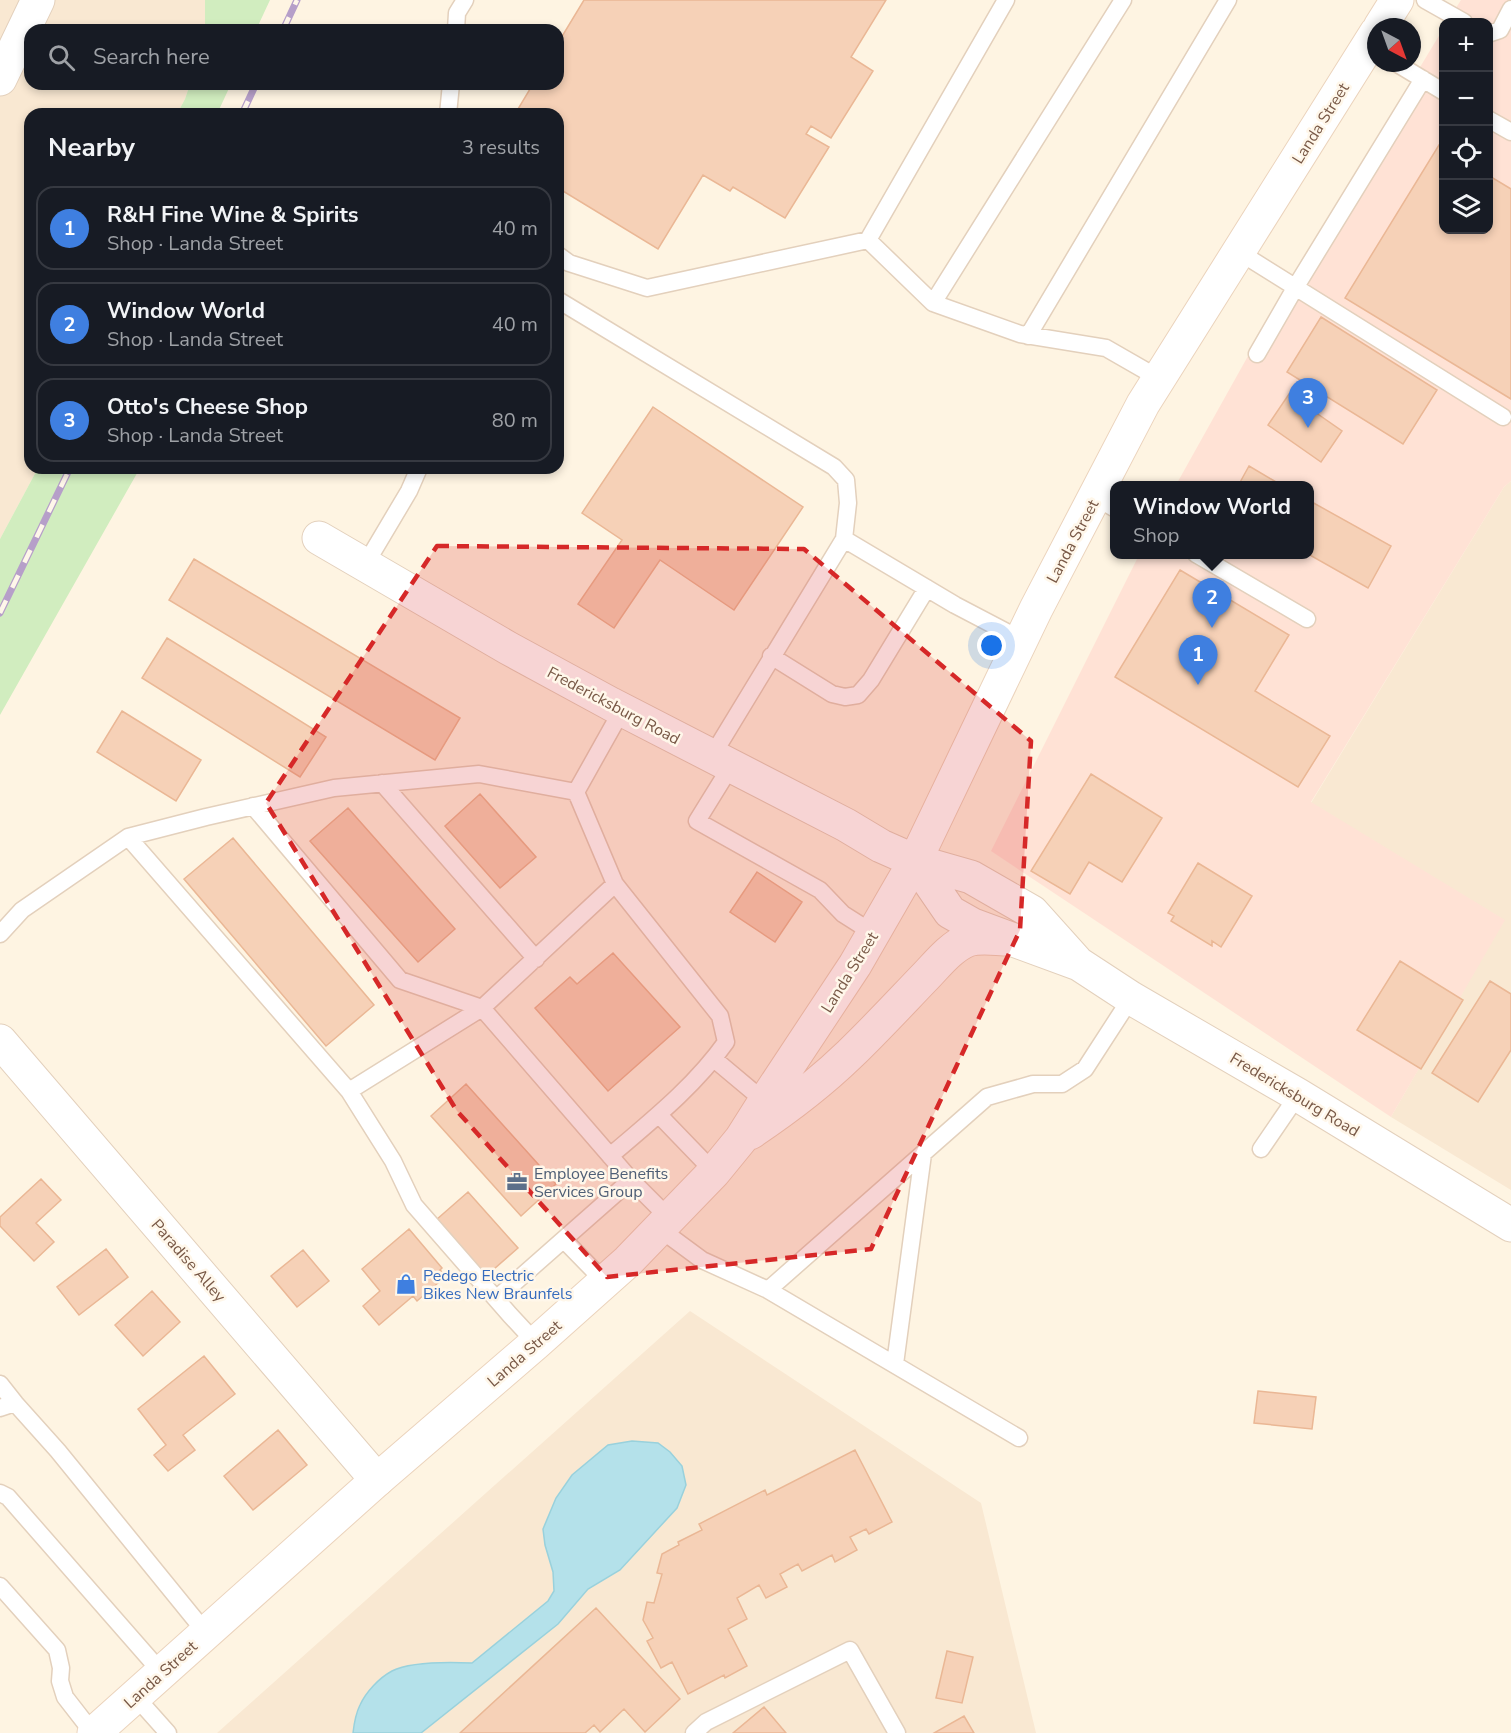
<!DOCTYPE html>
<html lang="en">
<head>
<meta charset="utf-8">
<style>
  :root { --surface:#171b24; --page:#242831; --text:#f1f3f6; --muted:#9ea1a6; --line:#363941; --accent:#f4673b }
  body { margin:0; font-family:"Nunito Sans",sans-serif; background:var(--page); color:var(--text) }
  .controls { position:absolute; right:18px; top:18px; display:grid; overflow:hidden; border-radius:12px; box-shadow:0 3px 9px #0003 }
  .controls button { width:54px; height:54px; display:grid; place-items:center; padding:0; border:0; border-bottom:2px solid var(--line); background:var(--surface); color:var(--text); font:30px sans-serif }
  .compass { position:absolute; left:1367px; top:18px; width:54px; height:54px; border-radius:50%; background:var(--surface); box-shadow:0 3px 9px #0003; rotate:139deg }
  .you { position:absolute; left:992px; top:646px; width:21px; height:21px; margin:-15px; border:4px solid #fff; border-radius:50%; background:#1a73e8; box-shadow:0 0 0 9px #1a73e833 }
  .badge { display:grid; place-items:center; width:39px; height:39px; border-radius:50%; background:var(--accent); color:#fff; font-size:20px; font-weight:700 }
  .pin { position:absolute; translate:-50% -50px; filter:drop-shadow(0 2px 3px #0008) }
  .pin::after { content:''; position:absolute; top:32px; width:21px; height:18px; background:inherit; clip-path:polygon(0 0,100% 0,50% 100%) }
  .popup { position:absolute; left:1110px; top:481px; width:204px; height:78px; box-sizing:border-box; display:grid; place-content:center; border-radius:12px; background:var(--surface); filter:drop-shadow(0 2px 4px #0005); font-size:20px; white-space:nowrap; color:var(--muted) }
  .popup b { font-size:22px; color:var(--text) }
  .popup::after { content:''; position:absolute; left:50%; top:100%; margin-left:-12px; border:12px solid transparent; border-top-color:var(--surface) }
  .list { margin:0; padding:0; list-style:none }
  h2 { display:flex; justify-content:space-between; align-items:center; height:78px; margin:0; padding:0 24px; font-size:26px }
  h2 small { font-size:20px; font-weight:400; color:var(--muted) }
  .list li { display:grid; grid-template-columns:39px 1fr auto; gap:18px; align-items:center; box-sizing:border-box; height:84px; margin:0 12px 12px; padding:0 12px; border:2px solid var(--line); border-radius:18px }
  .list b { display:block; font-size:22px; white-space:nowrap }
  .list p { margin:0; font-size:20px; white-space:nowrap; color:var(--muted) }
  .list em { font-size:20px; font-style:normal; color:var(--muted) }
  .icon { flex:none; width:33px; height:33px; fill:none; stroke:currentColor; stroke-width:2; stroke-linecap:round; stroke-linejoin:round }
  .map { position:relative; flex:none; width:1511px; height:1733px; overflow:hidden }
  .search { position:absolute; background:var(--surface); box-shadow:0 3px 9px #0003; left:24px; top:24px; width:540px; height:66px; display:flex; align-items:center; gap:15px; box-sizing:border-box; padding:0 21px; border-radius:18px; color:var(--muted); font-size:22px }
  .panel { position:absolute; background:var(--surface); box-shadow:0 3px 9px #0003; left:24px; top:108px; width:540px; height:366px; border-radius:18px }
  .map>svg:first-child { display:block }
  .residential { fill:#f9e8d2 }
  .commercial { fill:#ffe2d5 }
  .green { fill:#d1edbf }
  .water { fill:#b4e1ea; stroke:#99d1dc; stroke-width:1.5 }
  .building { fill:#f6d1b7; stroke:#eab795; stroke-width:1.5 }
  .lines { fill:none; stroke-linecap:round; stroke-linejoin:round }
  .service-casing { stroke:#e3d0bc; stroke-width:19 }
  .minor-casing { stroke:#e3d0bc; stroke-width:35 }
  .tertiary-casing { stroke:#e3d0bc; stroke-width:35 }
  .secondary-casing { stroke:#ebd3bc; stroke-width:35 }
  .service { stroke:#fff; stroke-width:16 }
  .minor { stroke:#fff; stroke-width:33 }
  .tertiary { stroke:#fff; stroke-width:33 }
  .secondary { stroke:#fff; stroke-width:33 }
  .rail-casing { stroke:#b69fc9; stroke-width:7 }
  .rail { stroke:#fff7ea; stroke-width:4.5; stroke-dasharray:14; stroke-linecap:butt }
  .marked { fill:#d62828; fill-opacity:0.2; stroke:#d62828; stroke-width:4.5; stroke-dasharray:12 8; stroke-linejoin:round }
  .labels { text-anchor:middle; stroke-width:5; stroke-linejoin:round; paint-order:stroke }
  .street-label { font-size:16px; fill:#785846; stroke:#fff7ea }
  .service-label { font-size:16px; fill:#4e5e75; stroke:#fff7ea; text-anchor:start }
  .shop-label { font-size:16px; fill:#366cbe; stroke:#fff7ea; text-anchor:start }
</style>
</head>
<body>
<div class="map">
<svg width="1511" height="1733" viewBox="0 0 1511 1733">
  <rect width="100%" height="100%" fill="#fef4e2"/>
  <path class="residential" d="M0 0H205V30H30V84H190L185 99 177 114H30V468H38L0 539Z
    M1511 481V1190L1391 1117 1504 920 1311 803 1504 487Z
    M690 1311 981 1503 1036 1733H217Z"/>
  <path class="commercial" d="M1461 0H1511V481L1504 487 1311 802 1505 920 1391 1117 991 851 1139 555 1310 554V486L1176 485 1272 313 1443 29 1444 230H1488V22H1447Z"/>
  <path class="green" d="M205 0H270L256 30H205Z
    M190 84H231L217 114H177L185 99Z
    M38 468H140L0 715V539Z"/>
  <path class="water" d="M632 1441 658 1443 670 1452 682 1466 686 1485 677 1508 620 1570 588 1589 558 1624 421 1733H353C354 1724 356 1713 360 1705 366 1692 379 1678 392 1671 412 1661 449 1662 472 1663L548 1601 554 1591 553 1572 545 1545 543 1529 556 1498 572 1475 608 1445Z"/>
  <path class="building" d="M584 0H886L851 57 873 71 831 138 811 126 806 134 829 147 785 218 733 187 730 191 703 175 658 249 558 188V114H515L533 84H558V43Z
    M1439 145 1444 147V230H1488V175L1511 189V399L1345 298Z
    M1321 317 1437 390 1403 444 1287 372Z
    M1289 394 1342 431 1321 462 1268 425Z
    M653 407 803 507 734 610 660 560 614 628 578 604 622 540 582 513Z
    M1249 466 1283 486H1238Z
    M1310 501 1391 546 1368 588 1308 554H1310Z
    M194 559 460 718 435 760 169 600Z
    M1180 570 1289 635 1255 691 1330 736 1298 787 1115 677Z
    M167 638 326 737 300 777 142 678Z
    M122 711 201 760 176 801 97 752Z
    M1091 774 1162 818 1122 882 1089 862 1070 894 1031 871Z
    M480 794 536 857 500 888 445 826Z
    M348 808 455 929 418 962 310 841Z
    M233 838 374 1005 326 1046 184 879Z
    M1198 863 1252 896 1221 947 1212 941V946L1171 921 1174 916 1168 913Z
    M757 872 802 902 775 942 730 912Z
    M613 953 680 1027 608 1091 535 1008 570 977 577 984Z
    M1400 961 1463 1000 1421 1069 1357 1030Z
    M1490 981 1511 994V1050L1478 1102 1432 1073Z
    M466 1084 556 1184 521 1216 431 1116Z
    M41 1179 61 1200 36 1223 54 1242 34 1261 0 1226V1217Z
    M468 1192 518 1248 486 1276 436 1220Z
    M409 1229 442 1268 440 1270 446 1276 417 1301 413 1296 379 1325 363 1306 380 1291 362 1269Z
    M106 1249 128 1277 79 1315 57 1287Z
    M303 1250 329 1281 297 1307 271 1276Z
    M152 1291 180 1322 143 1356 115 1325Z
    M204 1356 235 1394 183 1435 195 1450 168 1471 154 1455 166 1445 138 1409Z
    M1258 1391 1316 1397 1312 1429 1254 1423Z
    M278 1430 307 1465 253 1510 224 1476Z
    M855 1450 892 1522 869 1534 866 1529 850 1537 857 1550 835 1562 832 1555 802 1571 798 1564 780 1574 787 1587 766 1598 759 1585 737 1598 747 1619 728 1629 747 1666 725 1678 724 1675 688 1694 672 1662 661 1668 647 1641 653 1638 643 1620 647 1602 654 1603 662 1574 657 1573 662 1554 679 1545 678 1542 702 1530 699 1524 765 1490 767 1495Z
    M596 1608 680 1699 645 1732 624 1709 600 1732 594 1725 585 1733H460Z
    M947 1651 973 1657 962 1703 936 1698Z
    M764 1707 786 1733H733Z
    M964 1716 974 1733H934Z"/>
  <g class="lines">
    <g class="service-casing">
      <path id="service" d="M1425 0 1464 22
        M456 30 457 13 465 0
        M1488 34 1500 30 1511 9
        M1396 63 1444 92
        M448 114 451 84
        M1488 119 1511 132
        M868 240 1006 0
        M1239 252 1503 417
        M558 255 569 263 647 288 868 240 933 303 1020 334 1106 348 1160 379
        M558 300 834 467 846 480 848 503 844 539 712 756
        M933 303 1123 0
        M1028 336 1228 0
        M1257 354 1295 288 1423 79
        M1095 497 1114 508
        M844 539 955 605 1022 640
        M1196 554 1307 619
        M365 565 409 491 419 468
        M771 656 832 694 845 697 858 695 871 680 927 588
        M731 766 697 821 820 890 843 914 873 933
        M382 783 536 959
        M253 806 400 980 482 1008
        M128 837 349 1091 393 1161 414 1205 510 1315 536 1343
        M615 884 482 1008 631 1180 670 1219
        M0 934 22 910 128 837 206 817 334 788 479 774 576 792
        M714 1059 769 1105
        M349 1091 482 1008
        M659 1115 714 1172
        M1261 1149 1298 1095
        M610 1156C651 1121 695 1086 726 1042L720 1016 615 884 576 792 622 710
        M660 1229 702 1260 768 1290 987 1097 1033 1084H1062L1085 1069 1131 998
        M564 1240 604 1281
        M768 1290 1019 1438
        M496 1299 631 1180
        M895 1364 923 1154
        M0 1384 15 1403
        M0 1408 15 1403 58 1451 206 1633
        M0 1493 8 1497 162 1673
        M0 1586 57 1650 61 1668 60 1681 65 1697 93 1733
        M135 1696 168 1733
        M694 1733 706 1722 850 1650 897 1733"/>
    </g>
    <g class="minor-casing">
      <path id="minor" d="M0 79 38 0
        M319 538 508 648 611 704 846 825 881 846 915 861
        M0 1041 377 1480"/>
    </g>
    <g class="tertiary-casing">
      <path id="tertiary" d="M915 861 950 912 973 925 1079 964 1131 998 1298 1095 1511 1225
        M915 861 971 877 1032 912 1076 961"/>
    </g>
    <g class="secondary-casing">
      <path id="secondary" d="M1380 27 1397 0
        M750 1133C786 1109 819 1084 850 1054 875 1030 899 1004 923 979 936 966 950 947 968 940 980 936 996 939 1009 939
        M94 1733 377 1480 536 1343 628 1261 714 1172 741 1139 765 1101 855 965 915 861 1036 609 1143 404 1376 33"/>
    </g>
    <use href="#service" class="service"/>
    <use href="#minor" class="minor"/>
    <use href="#tertiary" class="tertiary"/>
    <use href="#secondary" class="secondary"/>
    <g class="rail-casing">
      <path id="rail" d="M283 30 297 0
        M242 114 256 84
        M0 613 70 468"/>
    </g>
    <use href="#rail" class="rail"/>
  </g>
  <path class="marked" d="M437 546 804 549 1031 741 1020 930 871 1249 607 1277 457 1111 266 803Z"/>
  <defs>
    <g id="office-bare" transform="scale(1.62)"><path d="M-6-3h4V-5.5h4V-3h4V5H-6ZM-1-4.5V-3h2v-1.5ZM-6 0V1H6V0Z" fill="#5c6f8a" stroke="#fff7ea" stroke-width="2.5" paint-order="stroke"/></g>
    <g id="shop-bare" transform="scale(1.62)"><path d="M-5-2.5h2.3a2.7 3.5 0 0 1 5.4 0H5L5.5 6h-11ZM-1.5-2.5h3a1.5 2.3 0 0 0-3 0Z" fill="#3f7fe0" stroke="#fff7ea" stroke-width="2.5" paint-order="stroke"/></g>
  </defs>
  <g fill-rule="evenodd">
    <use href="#office-bare" x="517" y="1182"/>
    <use href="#shop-bare" x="406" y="1284"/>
  </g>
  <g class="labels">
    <g class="street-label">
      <text transform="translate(1320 123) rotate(-58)" y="6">Landa Street</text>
      <text transform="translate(1072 541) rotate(-62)" y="6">Landa Street</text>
      <text transform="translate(614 705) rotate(28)" y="6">Fredericksburg Road</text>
      <text transform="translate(849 972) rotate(-58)" y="6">Landa Street</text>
      <text transform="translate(1295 1094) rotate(31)" y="6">Fredericksburg Road</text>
      <text transform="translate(189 1260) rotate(49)" y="6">Paradise Alley</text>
      <text transform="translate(524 1353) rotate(-41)" y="6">Landa Street</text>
      <text transform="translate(160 1674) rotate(-42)" y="6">Landa Street</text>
    </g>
    <g class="service-label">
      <text x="534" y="1179">Employee Benefits<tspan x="534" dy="18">Services Group</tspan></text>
    </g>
    <g class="shop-label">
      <text x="423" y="1281">Pedego Electric<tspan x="423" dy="18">Bikes New Braunfels</tspan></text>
    </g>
  </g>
</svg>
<div class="controls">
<button>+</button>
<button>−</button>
<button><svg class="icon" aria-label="locate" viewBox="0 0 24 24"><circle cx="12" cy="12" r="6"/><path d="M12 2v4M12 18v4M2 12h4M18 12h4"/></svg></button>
<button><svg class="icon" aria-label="layers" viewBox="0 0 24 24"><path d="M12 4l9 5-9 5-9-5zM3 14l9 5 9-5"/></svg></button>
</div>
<svg class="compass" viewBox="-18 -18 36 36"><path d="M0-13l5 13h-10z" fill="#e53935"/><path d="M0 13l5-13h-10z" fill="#9ea1a6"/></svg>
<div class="you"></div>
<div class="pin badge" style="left:1198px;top:685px;background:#3f7fe0">1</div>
<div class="pin badge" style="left:1212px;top:628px;background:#3f7fe0">2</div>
<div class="popup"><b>Window World</b>Shop</div>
<div class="pin badge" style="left:1308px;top:428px;background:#3f7fe0">3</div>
<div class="search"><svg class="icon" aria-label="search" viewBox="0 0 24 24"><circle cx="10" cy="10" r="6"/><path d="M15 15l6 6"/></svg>Search here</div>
<section class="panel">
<h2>Nearby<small>3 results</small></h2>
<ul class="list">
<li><span class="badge" style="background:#3f7fe0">1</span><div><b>R&amp;H Fine Wine &amp; Spirits</b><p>Shop · Landa Street</p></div><em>40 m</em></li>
<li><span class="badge" style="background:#3f7fe0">2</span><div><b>Window World</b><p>Shop · Landa Street</p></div><em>40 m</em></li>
<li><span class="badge" style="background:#3f7fe0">3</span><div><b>Otto's Cheese Shop</b><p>Shop · Landa Street</p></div><em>80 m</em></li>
</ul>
</section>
</div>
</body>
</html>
